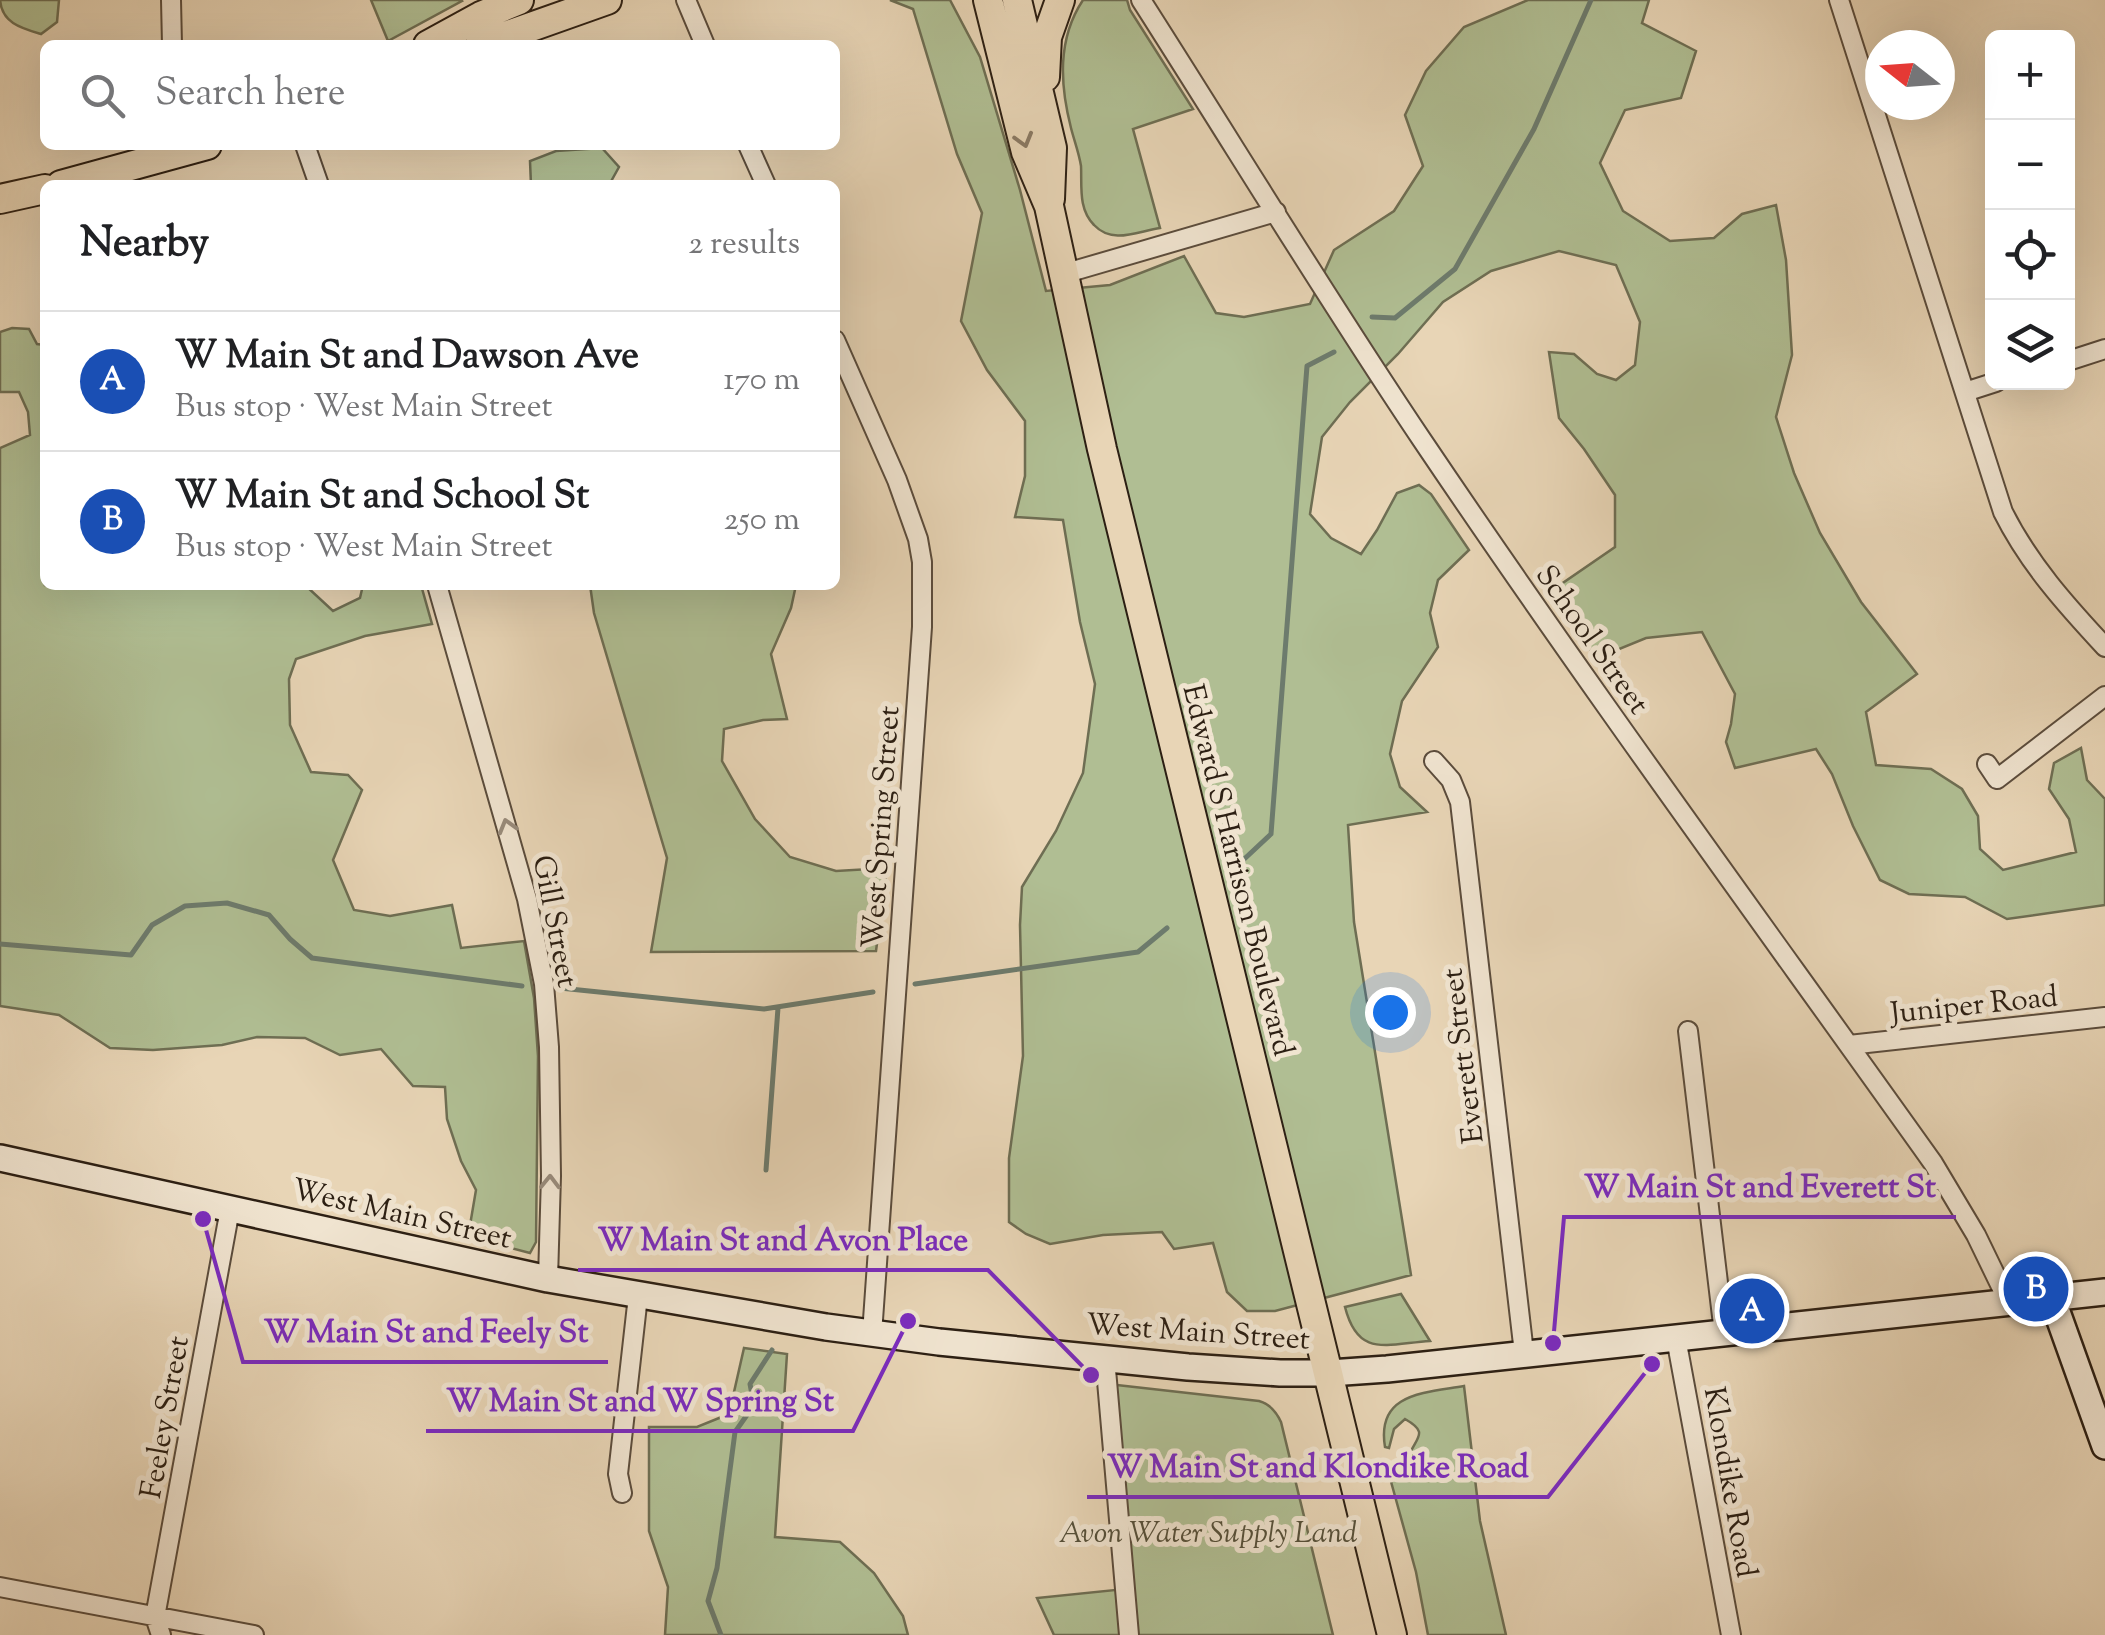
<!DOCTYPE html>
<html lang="en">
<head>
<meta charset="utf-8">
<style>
  :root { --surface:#fff; --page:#f2f2f2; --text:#202124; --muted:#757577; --line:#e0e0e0; --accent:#ea580c }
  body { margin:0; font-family:"Sorts Mill Goudy",serif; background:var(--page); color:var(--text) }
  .controls { position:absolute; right:30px; top:30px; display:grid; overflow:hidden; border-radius:15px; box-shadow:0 10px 40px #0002 }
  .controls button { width:90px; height:90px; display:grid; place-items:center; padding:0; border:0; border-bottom:2px solid var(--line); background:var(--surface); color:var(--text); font:50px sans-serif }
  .compass { position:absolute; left:1865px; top:30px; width:90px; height:90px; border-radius:50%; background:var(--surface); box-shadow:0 10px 40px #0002; rotate:287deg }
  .you { position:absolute; left:1390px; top:1012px; width:35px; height:35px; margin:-25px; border:8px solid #fff; border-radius:50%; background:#1a73e8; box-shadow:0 0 0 15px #1a73e833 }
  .badge { display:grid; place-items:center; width:65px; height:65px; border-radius:50%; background:var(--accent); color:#fff; font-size:32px; font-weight:700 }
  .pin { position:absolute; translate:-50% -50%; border:5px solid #fff; box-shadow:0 2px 10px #0006 }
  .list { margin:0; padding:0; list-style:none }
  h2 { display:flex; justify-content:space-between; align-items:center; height:130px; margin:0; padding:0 40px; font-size:42px }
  h2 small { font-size:32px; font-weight:400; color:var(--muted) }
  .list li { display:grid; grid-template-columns:65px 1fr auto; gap:30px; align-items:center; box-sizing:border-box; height:140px; padding:0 40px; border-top:2px solid var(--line) }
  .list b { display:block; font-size:38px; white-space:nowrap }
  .list p { margin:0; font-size:32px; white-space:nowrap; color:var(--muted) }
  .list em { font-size:32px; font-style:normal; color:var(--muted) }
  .icon { flex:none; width:55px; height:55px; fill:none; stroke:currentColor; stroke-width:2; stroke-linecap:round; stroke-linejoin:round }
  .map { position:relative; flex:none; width:2105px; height:1635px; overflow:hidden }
  .search { position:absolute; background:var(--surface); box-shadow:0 10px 40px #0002; left:40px; top:40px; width:800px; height:110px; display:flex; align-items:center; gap:25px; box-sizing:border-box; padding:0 35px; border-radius:15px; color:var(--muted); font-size:38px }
  .panel { position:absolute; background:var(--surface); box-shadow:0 10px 40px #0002; left:40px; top:180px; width:800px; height:410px; border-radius:15px }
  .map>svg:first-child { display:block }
  .green { fill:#b0be93; stroke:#6e6e53; stroke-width:2.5 }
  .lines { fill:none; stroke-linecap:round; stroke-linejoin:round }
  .stream { stroke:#6d7b6d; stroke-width:5 }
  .street-casing { stroke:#5b4c3c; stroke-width:22 }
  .secondary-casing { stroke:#2c1f13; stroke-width:30 }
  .primary-casing { stroke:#2c1f13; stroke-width:32 }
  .street { stroke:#f0e4d0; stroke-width:18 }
  .secondary { stroke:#f0e4d0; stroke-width:25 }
  .primary { stroke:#e8d5b6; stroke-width:28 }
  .oneway { stroke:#8a7a64 }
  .oneway2 { stroke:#988b7b }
  .labels { text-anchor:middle; stroke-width:10; stroke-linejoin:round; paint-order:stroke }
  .street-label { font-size:30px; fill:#2c1f13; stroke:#f0e4d0 }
  .park-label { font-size:30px; font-style:italic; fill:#544f39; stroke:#f0e4d0 }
  .leader { fill:none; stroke:#7b2cbf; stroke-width:4 }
  .callout-dot { fill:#7b2cbf; stroke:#f0e4d0; stroke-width:4 }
  .callout-label { font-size:32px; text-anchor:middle; font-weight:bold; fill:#7b2cbf; stroke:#f0e4d0; stroke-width:10; stroke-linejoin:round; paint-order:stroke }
</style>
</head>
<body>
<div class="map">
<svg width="2105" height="1635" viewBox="0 0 2105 1635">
  <rect width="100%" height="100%" fill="#e8d5b6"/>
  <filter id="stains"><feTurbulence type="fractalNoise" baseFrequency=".002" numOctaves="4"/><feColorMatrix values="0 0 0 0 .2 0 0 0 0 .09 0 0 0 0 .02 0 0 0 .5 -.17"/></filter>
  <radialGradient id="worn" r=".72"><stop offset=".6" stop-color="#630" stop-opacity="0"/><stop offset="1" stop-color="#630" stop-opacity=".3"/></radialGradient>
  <path class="green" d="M0 0H59L57 22 41 34C21 28 2 23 0 0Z
    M371 0H461L462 1 388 41Z
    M890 0H950L980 57 1020 190 1046 291 1110 285 1184 256 1216 313 1244 317 1310 304 1334 250 1394 211 1423 166 1405 115 1426 71 1464 27 1528 0H1649L1642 23 1696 51 1681 98 1625 110 1600 163 1623 211 1670 241 1714 238 1742 214 1776 205 1786 260 1792 355 1776 417 1794 473 1820 533 1861 602 1917 674 1866 712 1876 765 1931 769 1962 789 1978 816 1980 849 2003 870 2076 852 2069 819 2049 789 2054 763 2081 748 2087 780 2105 799V905L2007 919 1965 897 1909 894 1880 880 1853 826 1832 774 1816 749 1735 768 1726 742 1731 724 1735 694 1702 632 1646 638 1595 659 1557 587 1615 547V495L1584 449 1559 418 1549 352 1574 354 1597 374 1616 380 1635 365 1640 322 1616 265 1559 251 1491 271 1443 302 1398 354 1350 402 1322 437 1310 514 1331 538 1361 554 1377 530 1397 493 1419 485 1431 494 1469 550 1438 580 1430 613 1438 647 1402 701 1390 754 1400 787 1427 812 1348 825 1354 922 1411 1275 1275 1311H1247L1227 1292 1213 1243 1174 1249 1162 1232 1103 1235 1050 1244 1026 1234 1009 1222V1158L1023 1056 1020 925 1022 887 1056 831 1083 773 1095 684 1080 622 1063 520 1015 517 1025 476V421L987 370 961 321 982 213 957 154 913 9Z
    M1083 0H1127L1130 10 1193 109 1133 129 1160 228C1138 231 1113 245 1094 225 1078 209 1082 186 1081 166 1079 153 1074 140 1071 128 1060 85 1057 39 1083 0Z
    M602 148 619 167 609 185H531L530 161 556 151Z
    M12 328 29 329 37 344 45 345V585H305L333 611 360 598 363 585H421L432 624 365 636 296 659 289 679 290 725 311 772 348 775 362 790 333 860 354 910 390 916 452 905 461 948 524 941 534 998 538 1056 536 1242 530 1253 468 1237 476 1190 461 1161 447 1119 445 1087 413 1086 381 1049 340 1055 305 1038 257 1037 222 1045 153 1050 110 1048 59 1015 0 1006V448L30 435 28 412 19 392H0V332Z
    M590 585H796L791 608 771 654 787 719 763 720 724 729 722 761 755 819 790 857 836 871 887 868 876 951 651 952 667 858 594 613Z
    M1401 1294 1430 1341C1386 1344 1358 1358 1345 1307Z
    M744 1348 787 1354 775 1537 840 1542 874 1573 903 1616 908 1635H665L668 1587 649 1531V1427H697L729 1414Z
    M1099 1383 1259 1401C1270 1404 1276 1411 1281 1422L1333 1635H1054L1037 1598 1116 1590Z
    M1464 1386 1480 1521 1506 1635H1428L1416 1572 1390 1478 1396 1480 1405 1478C1407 1470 1407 1461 1410 1453 1418 1436 1428 1432 1405 1419L1394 1429 1389 1448 1385 1447C1376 1393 1424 1393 1464 1386Z"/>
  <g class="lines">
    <path class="stream" d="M1372 317 1395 318 1455 269 1534 129 1591 0
      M1240 863 1271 834 1307 366 1334 352
      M0 944 131 955 152 925 185 906 227 903 269 915 290 939 312 958 522 986
      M915 984 1138 952 1167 928
      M560 988 764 1009 873 992
      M766 1170 778 1008
      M721 1635 708 1601 717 1568 735 1432 754 1405 750 1384 772 1350"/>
    <g class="street-casing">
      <path id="street" d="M171 0 172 45
        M686 0 705 45
        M1141 0C1235 147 1325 296 1422 440 1587 685 1762 923 1933 1163L1976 1235 2009 1303
        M1839 0 2003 512C2029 564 2066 605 2105 647
        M305 145 319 185
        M748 145 766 185
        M1063 274 1276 212
        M835 340 897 480 918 539 922 562V627L872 1334
        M2068 361 2105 349
        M1965 392 1996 382
        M437 585 527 899 544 984 549 1047 551 1176 548 1279
        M1434 761 1451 780 1460 802 1524 1353
        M1987 764 1997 779 2105 696
        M1688 1031 1724 1333
        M1849 1045 2105 1017
        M1676 1338 1731 1635
        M1105 1358 1129 1635
        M622 1493 618 1474 638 1296
        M0 1587 254 1635
        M161 1635 155 1617 230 1209"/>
    </g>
    <g class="secondary-casing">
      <path id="secondary" d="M0 1158 548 1279 826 1327 939 1342 1188 1367 1280 1373H1330L1387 1369 2105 1292
        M2052 1298 2105 1446"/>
    </g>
    <g class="primary-casing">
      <path id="primary" d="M988 0 1026 152 1049 206 1102 449 1392 1635
        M1017 0 1052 148 1050 199
        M428 45 481 16 519 0
        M480 45 607 0
        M1045 77 1047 37 1060 0
        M61 185 207 145
        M0 199 45 189"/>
    </g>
    <use href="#street" class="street"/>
    <use href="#secondary" class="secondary"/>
    <use href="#primary" class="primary"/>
  </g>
  <defs><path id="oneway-chevron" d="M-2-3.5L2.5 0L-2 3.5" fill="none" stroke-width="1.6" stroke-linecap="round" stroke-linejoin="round" transform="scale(2.5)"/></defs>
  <use class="oneway" href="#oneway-chevron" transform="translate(1024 140) rotate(74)"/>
  <g class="oneway2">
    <use href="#oneway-chevron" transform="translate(507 826) rotate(-106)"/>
    <use href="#oneway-chevron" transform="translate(550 1182) rotate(-89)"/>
  </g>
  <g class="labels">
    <g class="street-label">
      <text transform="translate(1593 639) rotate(55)" y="10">School Street</text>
      <text transform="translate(880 827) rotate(-86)" y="10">West Spring Street</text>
      <text transform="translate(1239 870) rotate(76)" y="10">Edward S Harrison Boulevard</text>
      <text transform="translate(556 921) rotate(79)" y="10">Gill Street</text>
      <text transform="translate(1974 1004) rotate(-6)" y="10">Juniper Road</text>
      <text transform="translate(1462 1056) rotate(-97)" y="10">Everett Street</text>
      <text transform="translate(402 1213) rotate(13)" y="10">West Main Street</text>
      <text transform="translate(1198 1331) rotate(4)" y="10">West Main Street</text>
      <text transform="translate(164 1417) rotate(-80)" y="10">Feeley Street</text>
      <text transform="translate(1731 1482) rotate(80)" y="10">Klondike Road</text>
    </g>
    <g class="park-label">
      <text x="1208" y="1542">Avon Water Supply Land</text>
    </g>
  </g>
  <path class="leader" d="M1553 1343L1564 1217H1956M1091 1375L988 1270H578M203 1219L243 1362H608M908 1321L853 1431H426M1652 1364L1548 1497H1087"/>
  <g class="callout-dot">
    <circle cx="1553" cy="1343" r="10"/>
    <circle cx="1091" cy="1375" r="10"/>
    <circle cx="203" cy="1219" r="10"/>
    <circle cx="908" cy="1321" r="10"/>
    <circle cx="1652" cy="1364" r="10"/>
  </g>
  <g class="callout-label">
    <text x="1760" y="1197">W Main St and Everett St</text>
    <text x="783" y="1250">W Main St and Avon Place</text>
    <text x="426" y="1342">W Main St and Feely St</text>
    <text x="640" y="1411">W Main St and W Spring St</text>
    <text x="1318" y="1477">W Main St and Klondike Road</text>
  </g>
  <rect width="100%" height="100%" filter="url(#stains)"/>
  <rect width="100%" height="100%" fill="url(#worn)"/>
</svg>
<div class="controls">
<button>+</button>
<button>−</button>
<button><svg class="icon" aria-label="locate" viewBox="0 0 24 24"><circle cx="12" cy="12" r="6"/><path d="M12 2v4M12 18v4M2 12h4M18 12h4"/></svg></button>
<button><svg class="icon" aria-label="layers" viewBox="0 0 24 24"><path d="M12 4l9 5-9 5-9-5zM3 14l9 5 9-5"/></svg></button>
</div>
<svg class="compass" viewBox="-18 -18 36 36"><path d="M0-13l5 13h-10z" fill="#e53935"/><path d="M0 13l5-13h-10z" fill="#757577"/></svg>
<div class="you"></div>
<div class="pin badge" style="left:1752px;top:1311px;background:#1a4fb4">A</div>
<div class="pin badge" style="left:2036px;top:1289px;background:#1a4fb4">B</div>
<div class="search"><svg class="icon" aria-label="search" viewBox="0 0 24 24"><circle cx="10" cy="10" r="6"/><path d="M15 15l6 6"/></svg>Search here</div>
<section class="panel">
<h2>Nearby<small>2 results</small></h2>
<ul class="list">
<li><span class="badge" style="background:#1a4fb4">A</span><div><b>W Main St and Dawson Ave</b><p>Bus stop · West Main Street</p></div><em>170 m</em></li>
<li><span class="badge" style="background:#1a4fb4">B</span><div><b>W Main St and School St</b><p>Bus stop · West Main Street</p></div><em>250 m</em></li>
</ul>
</section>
</div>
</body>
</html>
